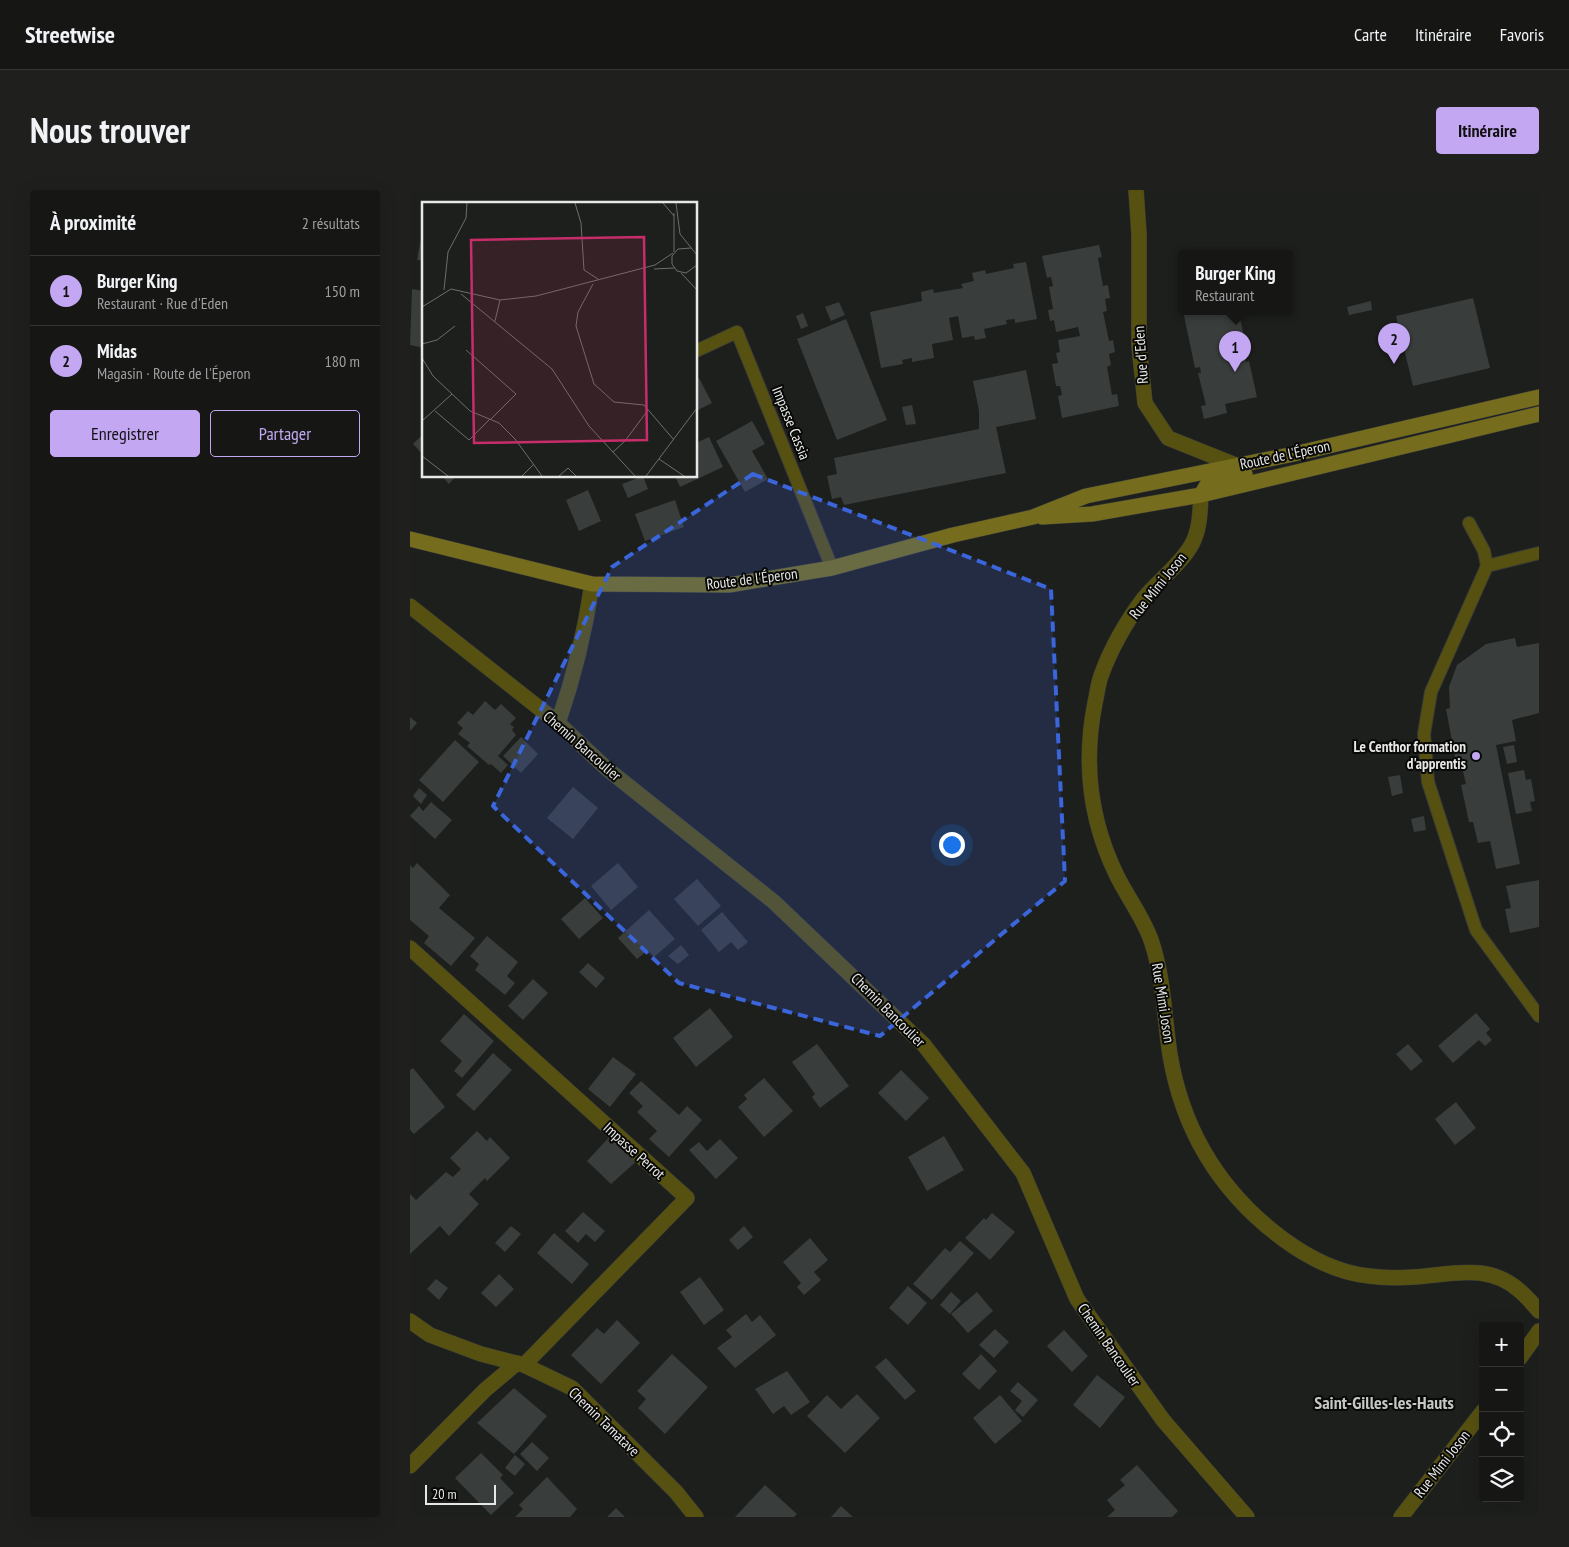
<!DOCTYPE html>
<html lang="fr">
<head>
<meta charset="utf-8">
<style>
  :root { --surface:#161715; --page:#1f201e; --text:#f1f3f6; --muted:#9e9fa0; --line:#353634; --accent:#c3a7f2 }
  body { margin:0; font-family:"PT Sans Narrow",sans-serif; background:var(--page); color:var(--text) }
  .controls { position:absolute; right:15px; bottom:15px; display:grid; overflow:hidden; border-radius:5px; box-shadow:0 5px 20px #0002 }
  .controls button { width:45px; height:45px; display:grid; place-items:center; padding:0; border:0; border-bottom:1px solid var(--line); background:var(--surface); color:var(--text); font:25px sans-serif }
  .scale { position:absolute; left:15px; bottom:12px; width:71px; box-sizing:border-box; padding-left:5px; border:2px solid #e7e8e6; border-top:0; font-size:14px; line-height:18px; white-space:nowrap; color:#e7e8e6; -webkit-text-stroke:4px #080807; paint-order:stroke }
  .you { position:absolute; left:541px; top:654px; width:18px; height:18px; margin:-12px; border:4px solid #fff; border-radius:50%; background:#1a73e8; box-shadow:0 0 0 8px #1a73e833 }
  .badge { display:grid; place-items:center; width:32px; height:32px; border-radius:50%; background:var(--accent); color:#111; font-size:16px; font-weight:700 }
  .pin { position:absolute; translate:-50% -41px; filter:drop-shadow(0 1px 2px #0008) }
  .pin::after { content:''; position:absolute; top:26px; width:18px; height:15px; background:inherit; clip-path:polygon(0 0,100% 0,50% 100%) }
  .popup { position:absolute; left:768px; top:60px; width:115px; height:65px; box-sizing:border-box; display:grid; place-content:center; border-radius:5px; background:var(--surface); filter:drop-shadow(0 1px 4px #0005); font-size:16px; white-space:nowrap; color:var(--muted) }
  .popup b { font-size:19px; color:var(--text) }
  .popup::after { content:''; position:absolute; left:50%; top:100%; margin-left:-10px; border:10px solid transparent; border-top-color:var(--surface) }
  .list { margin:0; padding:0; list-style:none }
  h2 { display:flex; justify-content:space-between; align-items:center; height:65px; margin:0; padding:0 20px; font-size:21px }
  h2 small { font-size:16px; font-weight:400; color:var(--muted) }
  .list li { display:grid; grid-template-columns:32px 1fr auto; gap:15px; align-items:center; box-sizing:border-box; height:70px; padding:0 20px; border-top:1px solid var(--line) }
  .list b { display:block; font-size:19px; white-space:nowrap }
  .list p { margin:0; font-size:16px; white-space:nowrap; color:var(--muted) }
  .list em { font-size:16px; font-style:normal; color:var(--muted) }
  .actions { display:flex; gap:10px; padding:15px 20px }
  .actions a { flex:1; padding:11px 0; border:1px solid var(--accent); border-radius:5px; text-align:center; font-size:18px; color:var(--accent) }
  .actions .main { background:var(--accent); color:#111 }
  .icon { flex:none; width:28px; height:28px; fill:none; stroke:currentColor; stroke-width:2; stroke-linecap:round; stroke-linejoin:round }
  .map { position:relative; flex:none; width:1129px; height:1327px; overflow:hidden; border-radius:5px }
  header { display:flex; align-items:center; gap:30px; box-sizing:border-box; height:70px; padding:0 25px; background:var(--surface); border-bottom:1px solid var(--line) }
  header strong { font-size:24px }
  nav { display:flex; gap:28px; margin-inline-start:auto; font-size:18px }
  .intro { display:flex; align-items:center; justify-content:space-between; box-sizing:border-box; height:120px; padding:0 30px }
  h1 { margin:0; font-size:35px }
  .button { padding:12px 22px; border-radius:5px; background:var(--accent); color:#111; font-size:18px; font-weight:700 }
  main { display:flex; gap:30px; padding:0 30px }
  aside { flex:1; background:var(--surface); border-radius:5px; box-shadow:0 5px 20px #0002 }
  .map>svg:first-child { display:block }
  .building { fill:#393d3c }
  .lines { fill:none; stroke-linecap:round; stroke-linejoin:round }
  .service-casing { stroke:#393b38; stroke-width:14 }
  .minor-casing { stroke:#393b38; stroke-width:16 }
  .tertiary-casing { stroke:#393b38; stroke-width:16 }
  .secondary-casing { stroke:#393b38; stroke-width:16 }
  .service { stroke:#575111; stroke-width:12 }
  .minor { stroke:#575111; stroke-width:15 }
  .tertiary { stroke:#575111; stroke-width:15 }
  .secondary { stroke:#756d1d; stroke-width:15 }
  .marked { fill:#3b65da; fill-opacity:0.2; stroke:#3b65da; stroke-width:4; stroke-dasharray:10 6; stroke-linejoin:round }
  .poi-dot { fill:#c3a7f2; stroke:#080807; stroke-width:2 }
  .labels { text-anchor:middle; stroke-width:4; stroke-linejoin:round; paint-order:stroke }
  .street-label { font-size:15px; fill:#e7e8e6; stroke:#080807 }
  .poi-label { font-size:15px; font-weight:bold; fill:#e7e8e6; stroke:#080807; text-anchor:end }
  .quarter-label { font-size:18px; font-weight:bold; fill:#c5c8c4; stroke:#080807 }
  .inset-road { fill:none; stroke:#6e6f6d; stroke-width:1 }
  .view { fill:#c62d69; fill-opacity:0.15; stroke:#c62d69; stroke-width:2.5 }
  .inset-edge { fill:none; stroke:#e7e8e6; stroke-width:2.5 }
</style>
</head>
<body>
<header>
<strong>Streetwise</strong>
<nav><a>Carte</a><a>Itinéraire</a><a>Favoris</a></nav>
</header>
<div class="intro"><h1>Nous trouver</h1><a class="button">Itinéraire</a></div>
<main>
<aside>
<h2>À proximité<small>2 résultats</small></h2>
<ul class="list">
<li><span class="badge">1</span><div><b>Burger King</b><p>Restaurant · Rue d'Eden</p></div><em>150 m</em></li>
<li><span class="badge">2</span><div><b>Midas</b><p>Magasin · Route de l'Éperon</p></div><em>180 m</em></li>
</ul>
<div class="actions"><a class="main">Enregistrer</a><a>Partager</a></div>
</aside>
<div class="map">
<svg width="1129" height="1327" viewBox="0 0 1129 1327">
  <rect width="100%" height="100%" fill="#1d1f1c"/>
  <path class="building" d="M13 36H14V71L7 70Z
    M689 55 692 67 688 68 693 96 698 95 700 108 695 109 697 121 693 122 699 151 703 150 705 162 699 164 701 175 697 177 702 205 707 204 709 216 652 228 648 206 652 205 650 196H646L642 174 648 173 646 163 650 162 648 150 670 146 668 137 646 142 644 130 640 131 638 120 643 119 639 97 643 96 641 87 637 88 632 66Z
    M616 72 627 129 605 133V129L596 130 597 134 574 139 576 148 565 150 564 146 552 148 548 126 539 128 543 150 522 154 524 168 502 172V168L492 170 493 174 471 178 460 122 512 111 511 102 523 99 524 103 553 98 551 94 564 91 562 83 575 80 576 84 604 78 603 74Z
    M2 99 14 101V158L0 155Z
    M1063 108 1080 178 1003 196 986 126Z
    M961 111 962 120 939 125 937 117Z
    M429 112 435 125 421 131 415 117Z
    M773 121H827L829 123 838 166 835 167 836 172 839 171 847 207 815 214 817 223 794 229 791 216 796 215 788 183H791L790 177 785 178Z
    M393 123 398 136 391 139 386 126Z
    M436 129 477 230 427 250 387 149Z
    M616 180 626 229 586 237 596 283 434 315 431 307 422 309 417 286 427 284 424 268 569 239V221L563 191Z
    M289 188 302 213 286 221V190Z
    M502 215 506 234 496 235 492 217Z
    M342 231 355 254 342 261 358 289 335 302 306 251Z
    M14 243V266L3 254Z
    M299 247 313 277 270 297 265 286H286V253Z
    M32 286H46L39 294Z
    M233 286 238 299 218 308 212 294Z
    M178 300 191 331 169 341 156 310Z
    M265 310 274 337 235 351 225 324Z
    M1105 448 1107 457 1129 453V523L1102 530 1106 551 1086 555 1110 674 1086 679 1080 651 1068 653 1063 632H1059L1051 595 1056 594 1052 577 1047 578 1036 519 1040 518 1039 497 1047 475 1076 454Z
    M75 511 85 520 91 514 106 528 100 534 104 537 102 540 106 545 88 566 98 575 91 583 81 574 79 575 57 556 60 553 48 544 53 538 47 533 58 521 63 525Z
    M0 527 7 533 0 541Z
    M111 547 128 564 111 583 93 566Z
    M45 550 69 572 33 612 9 590Z
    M1104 555 1107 572 1097 574 1093 557Z
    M1114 580 1116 590 1121 589 1125 611 1120 612 1122 621 1106 624 1098 583Z
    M990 585 993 603 982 606 978 587Z
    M163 597 188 618 163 649 137 628Z
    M9 598 17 605 11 614 3 606Z
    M21 612 42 630 25 649 0 626 9 616 13 621Z
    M1014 626 1016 640 1004 642 1001 629Z
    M7 673 40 705 29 718 65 748 41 776 14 753 19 746 0 730V675L3 678Z
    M208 673 228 697 201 720 181 696Z
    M287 689 311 716 288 736 264 709Z
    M1129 690V737L1100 743 1095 719 1101 718 1096 696Z
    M175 708 193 728 169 749 151 729Z
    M239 720 265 749 244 767 238 760 227 769 208 748Z
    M312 722 338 752 328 760 321 752 309 762 291 740Z
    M77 746 108 772 97 786 105 793 95 805 65 780 69 774 60 766Z
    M271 755 279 765 268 774 258 766Z
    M178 773 195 788 186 798 169 782Z
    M123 789 138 803 113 830 98 816Z
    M300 818 323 847 286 877 263 848Z
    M1066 823 1080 839 1076 843 1082 850 1075 856 1069 850 1043 873 1028 856Z
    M54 824 84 851 52 888 44 881 52 871 30 851Z
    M407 854 439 896 410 918 402 907 405 904 382 872Z
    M998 854 1013 871 1001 881 986 864Z
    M83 863 102 880 64 921 46 905Z
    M203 867 226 884 200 917 178 899Z
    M3 878 35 917 4 944 0 940V880Z
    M491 880 519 908 496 931 468 903Z
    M354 888 383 921 354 947 328 917 337 909 334 905Z
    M231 891 269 925 277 916 292 930 259 967 239 949 247 941 227 922 233 916 219 903Z
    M1046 912 1066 938 1045 955 1025 929Z
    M67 941 77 951 80 947 100 968 77 991 75 988 59 1004 69 1014 39 1046 30 1036 0 1064V1004L6 1010 36 982 43 987 51 979 40 968Z
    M203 943 229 969 201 994 177 971Z
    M534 946 554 980 517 1001 498 967Z
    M310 949 328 968 306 989 279 960 289 952 297 961Z
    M173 1022 195 1041 185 1052 176 1044 168 1053 155 1041Z
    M582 1023 605 1042 580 1070 555 1048 574 1028 576 1030Z
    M101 1036 111 1044 95 1062 85 1053Z
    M334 1036 343 1047 328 1060 319 1050Z
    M144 1043 179 1074 162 1094 127 1063Z
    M400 1048 418 1070 404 1082 411 1090 394 1105 387 1097 391 1093 373 1072Z
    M550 1051 564 1063 522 1110 503 1094 535 1058 540 1062Z
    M89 1084 104 1099 86 1117 71 1103Z
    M290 1087 314 1120 294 1135 270 1102Z
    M26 1089 38 1098 29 1110 17 1099Z
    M498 1096 517 1113 498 1135 479 1118Z
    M541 1102 551 1111 540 1124 530 1115Z
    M567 1102 583 1121 558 1143 541 1124Z
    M336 1124 342 1132 350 1125 366 1145 325 1178 307 1158 322 1147 316 1140Z
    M207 1130 230 1153 191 1194 161 1165 187 1138 194 1144Z
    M585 1139 599 1152 584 1168 569 1155Z
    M654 1140 678 1166 662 1182 637 1156Z
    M262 1164 298 1197 255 1244 228 1218 236 1209 227 1201Z
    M571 1164 587 1181 569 1200 552 1184Z
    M476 1168 506 1201 495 1210 465 1177Z
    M377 1181 400 1212 381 1225 374 1216 363 1224 345 1199Z
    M687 1185 715 1207 690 1238 663 1215Z
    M608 1192 628 1210 613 1227 605 1220 612 1211 600 1201Z
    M104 1198 137 1226 104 1264 67 1233Z
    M447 1204 470 1228 435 1263 397 1226 417 1205 431 1219Z
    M590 1205 612 1231 585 1254 563 1228Z
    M122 1252 139 1268 127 1281 110 1264Z
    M71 1263 93 1285 90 1288 104 1303 81 1325 45 1288Z
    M105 1265 115 1274 105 1286 95 1278Z
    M727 1275 768 1321 762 1327H697L705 1320 697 1310 715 1295 710 1290Z
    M137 1287 167 1319 160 1327H105L113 1319 109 1315Z
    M355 1295 387 1324 384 1327H325Z
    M431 1316 443 1327H421Z
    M206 1318 215 1327H197Z"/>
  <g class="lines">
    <g class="service-casing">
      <path id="service" d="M286 161 327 142 422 378
        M1059 333 1074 361 1077 376 1021 502 1014 544 1018 592 1066 740 1129 826
        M1077 376 1129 363"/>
    </g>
    <g class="minor-casing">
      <path id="minor" d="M726 0 729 44V156L735 213 758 248 828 276
        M791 305C790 322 790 339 782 354 772 373 748 391 734 408 717 430 700 460 691 486 688 494 687 504 685 513 673 573 680 631 707 686 718 708 733 727 741 750 754 788 754 826 760 865 773 942 811 1003 873 1049 899 1068 927 1083 959 1086 973 1088 989 1088 1004 1087 1041 1085 1078 1072 1110 1101 1117 1107 1123 1114 1129 1121
        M0 416 148 533 196 578 364 712 514 855 613 983 667 1109 753 1230 837 1327
        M148 533C164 487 175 442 182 394
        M0 758 277 1008 114 1175
        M1110 1168 1129 1141
        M0 1276 75 1200 107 1173
        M991 1327 1073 1221"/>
    </g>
    <g class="tertiary-casing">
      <path id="tertiary" d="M0 1131 20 1145 71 1164 114 1175 162 1198 266 1302 286 1327"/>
    </g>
    <g class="secondary-casing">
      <path id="secondary" d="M791 305 798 293 835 284
        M632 327 682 324 791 305 1129 224
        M0 349 182 394 319 395 422 378 543 345 623 327 676 306 884 264 1129 207"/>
    </g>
    <use href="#service" class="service"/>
    <use href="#minor" class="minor"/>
    <use href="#tertiary" class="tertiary"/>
    <use href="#secondary" class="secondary"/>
  </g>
  <path class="marked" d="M343 284 641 399 655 691 470 846 269 793 83 616 202 377Z"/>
  <circle class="poi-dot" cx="1066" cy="566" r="5"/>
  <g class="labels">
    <g class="street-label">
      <text transform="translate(731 165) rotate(-94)" y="5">Rue d'Eden</text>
      <text transform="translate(381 233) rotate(68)" y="5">Impasse Cassia</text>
      <text transform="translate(875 265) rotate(-12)" y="5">Route de l'Éperon</text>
      <text transform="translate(342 389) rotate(-7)" y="5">Route de l'Éperon</text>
      <text transform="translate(748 396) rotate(-51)" y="5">Rue Mimi Joson</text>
      <text transform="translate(172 556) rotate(41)" y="5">Chemin Bancoulier</text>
      <text transform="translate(753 813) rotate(81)" y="5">Rue Mimi Joson</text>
      <text transform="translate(478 820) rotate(45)" y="5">Chemin Bancoulier</text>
      <text transform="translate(224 961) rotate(42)" y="5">Impasse Perrot</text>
      <text transform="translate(699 1155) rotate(55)" y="5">Chemin Bancoulier</text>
      <text transform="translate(194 1232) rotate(44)" y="5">Chemin Tamatave</text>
      <text transform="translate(1032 1274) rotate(-52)" y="5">Rue Mimi Joson</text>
    </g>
    <g class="poi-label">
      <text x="1056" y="562">Le Centhor formation<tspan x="1056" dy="17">d'apprentis</tspan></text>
    </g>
    <g class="quarter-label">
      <text x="974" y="1219">Saint-Gilles-les-Hauts</text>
    </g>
  </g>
  <g transform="translate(12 12)">
    <rect width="275" height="275" fill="#1d1f1c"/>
    <path class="inset-road" d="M153 1 159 21 162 68 176 77M241 1 252 14M254 1 258 32 275 53M252 11V50M269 46 256 47 250 54V62L255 69 264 71 275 63M232 67 252 66M259 71 275 88M171 82 156 110 154 124 172 182 192 200 222 203 252 238M22 88 26 50 44 16 45 1M39 92 130 167 167 224 213 274M0 105 29 87 78 98 114 94 233 63 251 51M73 119 78 98M0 142 15 138 33 124M44 148 94 192 69 217M0 156 11 174 48 209 77 221 93 237 120 274M13 209 47 238 68 217M0 219 30 192M191 250 203 239 226 208M0 254 26 274M237 257 262 274M100 274 112 262M137 274 146 266 154 274M224 274 275 206"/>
    <path class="view" d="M222 35 225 238 52 241 49 38Z"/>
    <rect width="275" height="275" class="inset-edge"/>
  </g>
</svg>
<div class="controls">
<button>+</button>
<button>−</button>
<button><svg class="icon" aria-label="locate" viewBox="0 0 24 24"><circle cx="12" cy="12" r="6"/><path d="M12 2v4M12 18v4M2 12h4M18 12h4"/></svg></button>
<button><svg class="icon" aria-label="layers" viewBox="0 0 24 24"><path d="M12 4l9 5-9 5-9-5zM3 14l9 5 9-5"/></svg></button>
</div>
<div class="scale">20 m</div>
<div class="you"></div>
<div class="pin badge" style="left:825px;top:182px">1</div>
<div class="popup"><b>Burger King</b>Restaurant</div>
<div class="pin badge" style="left:984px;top:174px">2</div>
</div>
</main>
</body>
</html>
